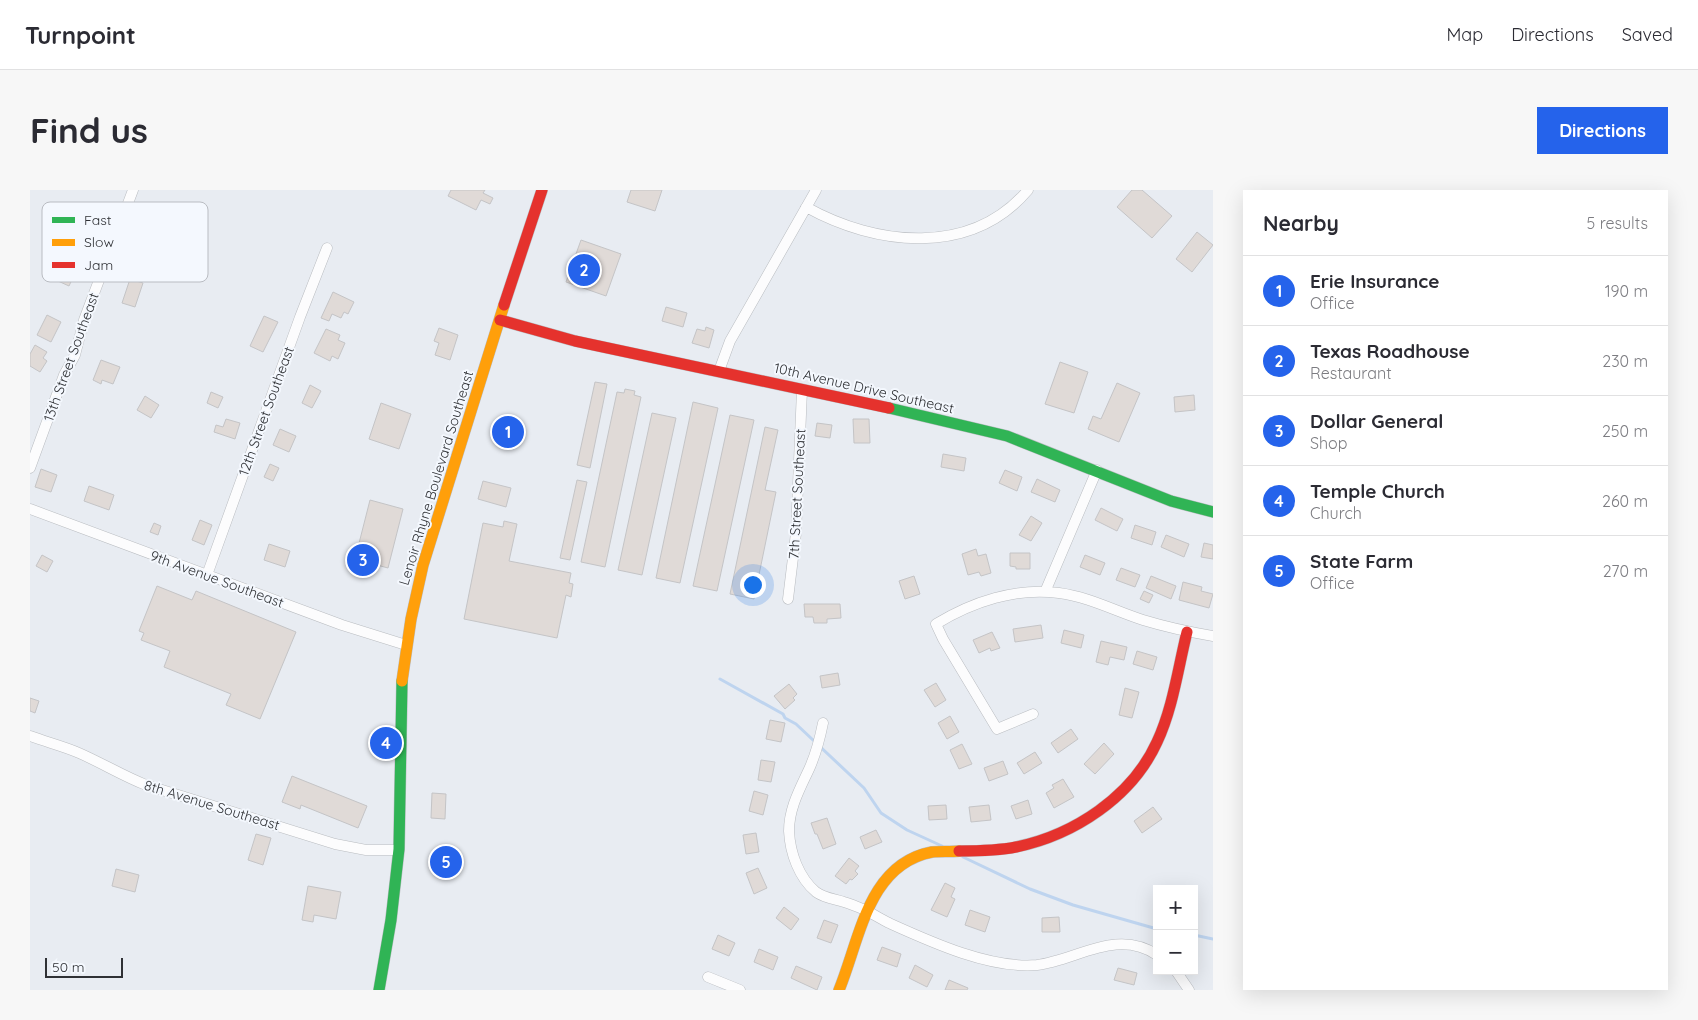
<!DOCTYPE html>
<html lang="en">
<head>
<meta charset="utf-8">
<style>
  :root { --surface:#fff; --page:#f7f7f7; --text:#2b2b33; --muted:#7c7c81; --line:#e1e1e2; --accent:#2563eb }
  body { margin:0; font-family:Quicksand,sans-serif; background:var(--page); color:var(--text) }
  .controls { position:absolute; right:15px; bottom:15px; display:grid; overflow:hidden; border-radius:0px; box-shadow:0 5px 20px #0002 }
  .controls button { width:45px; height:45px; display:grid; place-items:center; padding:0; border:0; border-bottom:1px solid var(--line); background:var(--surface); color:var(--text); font:25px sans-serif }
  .scale { position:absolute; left:15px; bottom:12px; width:78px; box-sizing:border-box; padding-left:5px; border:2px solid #2f3135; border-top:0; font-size:14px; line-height:18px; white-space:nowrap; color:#2f3135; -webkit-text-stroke:4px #f4f8fe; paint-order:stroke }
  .you { position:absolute; left:722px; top:394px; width:18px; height:18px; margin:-12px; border:4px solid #fff; border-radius:50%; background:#1a73e8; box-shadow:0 0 0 8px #1a73e833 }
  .badge { display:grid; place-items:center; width:32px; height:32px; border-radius:50%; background:var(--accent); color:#fff; font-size:16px; font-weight:700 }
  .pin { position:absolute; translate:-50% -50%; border:2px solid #fff; box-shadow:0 1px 5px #0006 }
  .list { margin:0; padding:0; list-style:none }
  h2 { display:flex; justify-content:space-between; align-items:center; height:65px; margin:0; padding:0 20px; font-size:21px }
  h2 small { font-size:16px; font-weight:400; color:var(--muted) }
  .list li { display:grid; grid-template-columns:32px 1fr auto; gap:15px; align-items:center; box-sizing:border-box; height:70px; padding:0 20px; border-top:1px solid var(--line) }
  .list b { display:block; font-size:19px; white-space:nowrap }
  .list p { margin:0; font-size:16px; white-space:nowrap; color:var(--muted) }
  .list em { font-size:16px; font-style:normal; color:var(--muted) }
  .map { position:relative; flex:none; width:1183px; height:800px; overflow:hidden; border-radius:0px }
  header { display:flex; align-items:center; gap:30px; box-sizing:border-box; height:70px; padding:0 25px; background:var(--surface); border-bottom:1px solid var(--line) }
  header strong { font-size:24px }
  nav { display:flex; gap:28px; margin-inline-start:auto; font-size:18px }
  .intro { display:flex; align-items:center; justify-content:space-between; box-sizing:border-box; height:120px; padding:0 30px }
  h1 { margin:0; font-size:35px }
  .button { padding:12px 22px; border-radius:0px; background:var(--accent); color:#fff; font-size:18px; font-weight:700 }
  main { display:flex; gap:30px; padding:0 30px }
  aside { flex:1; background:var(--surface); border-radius:0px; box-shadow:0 5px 20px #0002 }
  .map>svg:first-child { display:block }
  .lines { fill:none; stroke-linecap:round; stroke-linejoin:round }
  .stream { stroke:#bed4ef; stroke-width:3 }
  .building { fill:#e0dad7; stroke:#c4c4c6 }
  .street-casing { stroke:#b9bcc0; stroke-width:11 }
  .fast-casing { stroke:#b9bcc0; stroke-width:12 }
  .slow-casing { stroke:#b9bcc0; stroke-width:12 }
  .jam-casing { stroke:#b9bcc0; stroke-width:12 }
  .street { stroke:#fcfcfd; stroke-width:10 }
  .fast { stroke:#30b455; stroke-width:11 }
  .slow { stroke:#ff9f0a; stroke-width:11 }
  .jam { stroke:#e5322d; stroke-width:11 }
  .labels { text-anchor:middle; stroke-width:4; stroke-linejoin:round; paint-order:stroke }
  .street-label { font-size:14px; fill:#2f3135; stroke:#f4f8fe }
  .key { fill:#f4f8fe; stroke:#b9bcc2; stroke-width:1 }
  .key-label { font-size:14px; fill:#2f3135 }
</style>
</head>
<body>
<header>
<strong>Turnpoint</strong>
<nav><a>Map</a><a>Directions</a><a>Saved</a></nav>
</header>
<div class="intro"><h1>Find us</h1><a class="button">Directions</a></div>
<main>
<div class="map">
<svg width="1183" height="800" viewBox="0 0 1183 800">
  <rect width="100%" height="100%" fill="#e8ecf2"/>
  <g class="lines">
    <path class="stream" d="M690 489 753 524 755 528 766 534 834 598 851 623 877 640 912 656
      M933 667 1000 699 1043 715 1127 739
      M1164 745 1183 749"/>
  </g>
  <path class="building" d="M421 0H455L453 3 463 8 460 14 451 10 446 20 418 6Z
    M601 0H632L625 21 597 12Z
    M1102 0H1112L1142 26 1122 48 1087 17Z
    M1167 42 1183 55 1162 82 1146 69Z
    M551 50 591 64 576 106 536 92Z
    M34 78 45 83 39 96 28 91Z
    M100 89 113 93 105 117 92 113Z
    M303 102 324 112 318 124 314 122 311 128 302 124 299 131 291 128Z
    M636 117 657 123 653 137 632 131Z
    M17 125 31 132 21 152 7 145Z
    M234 126 248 132 233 162 220 156Z
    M676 137 684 140 679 158 662 153 667 139 675 141Z
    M409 138 428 145 420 170 405 165 409 153 404 151Z
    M296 139 310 145 308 150 315 153 308 169 302 166 300 171 284 163Z
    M5 155 17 162 13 168 17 171 10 182 0 176V164Z
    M71 170 90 177 83 194 72 190 71 194 63 190Z
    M1030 172 1058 182 1044 223 1015 214Z
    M565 192 577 194 560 278 547 275Z
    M1087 193 1110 203 1089 252 1058 239 1063 226 1071 229Z
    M280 195 291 201 282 218 272 213Z
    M595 199 605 201 604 205 611 207 575 377 551 372 587 202 594 203Z
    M181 202 193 207 188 218 177 213Z
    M1164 205 1165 220 1145 222 1144 207Z
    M115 206 129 215 121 228 107 220Z
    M663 212 688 218 650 393 626 388Z
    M351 213 381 224 369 259 339 249Z
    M622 223 646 228 612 385 588 380Z
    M700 225 724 230 687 401 663 396Z
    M196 229 210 233 205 249 184 242 186 235 193 237Z
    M474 229 491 234 484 259 468 254Z
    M823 229H839L840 253H824Z
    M787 233 802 235 800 248 785 246Z
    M735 237 748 240 735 300 746 302 724 409 700 404Z
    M250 239 266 246 259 262 243 255Z
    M913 264 936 268 934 281 911 277Z
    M240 274 249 278 243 291 234 287Z
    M11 279 27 285 21 302 5 297Z
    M975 280 992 287 987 301 969 293Z
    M1007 289 1030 300 1025 312 1001 302Z
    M547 290 557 292 540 370 530 368Z
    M453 291 481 298 476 317 448 309Z
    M59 296 84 305 79 320 54 311Z
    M340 310 373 319 358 378 325 369Z
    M1071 318 1093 329 1087 341 1065 330Z
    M1001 326 1012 333 1001 351 989 345Z
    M170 330 182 335 174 355 162 350Z
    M474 331 487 334 479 371 541 383 539 393 543 394 541 407 536 405 527 448 434 429 453 333 473 337Z
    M124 333 131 336 128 345 120 342Z
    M1105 335 1126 342 1122 355 1101 348Z
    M1136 345 1159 354 1154 367 1131 357Z
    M1174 353 1183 355V369L1171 367Z
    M239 354 260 361 255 377 234 370Z
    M946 359 948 366 956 364 961 383 951 386 949 382 938 385 932 364Z
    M980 363H1000V379H986V377L980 376Z
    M12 365 23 371 17 382 6 376Z
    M1055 365 1075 373 1070 385 1050 377Z
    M1091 378 1110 385 1105 397 1086 390Z
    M884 386 890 404 875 409 869 391Z
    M1121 386 1146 396 1141 409 1116 398Z
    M1153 392 1172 397 1171 401 1183 404 1179 418 1149 410Z
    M127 396 162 410 166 401 266 442 230 529 196 515 201 504 134 477 140 461 111 450 114 443 109 441Z
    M1114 401 1123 405 1119 413 1110 409Z
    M774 414H810L811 428 797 429V433H784L783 427H775Z
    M1011 435 1013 448 985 452 983 439Z
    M1034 440 1054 445 1051 458 1031 453Z
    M962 442 970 458 961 461 960 458 949 463 943 450Z
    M1071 451 1097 457 1094 470 1080 467 1078 475 1066 472Z
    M1107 461 1127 467 1123 480 1103 474Z
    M808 483 810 495 792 498 790 486Z
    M906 493 916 510 905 517 894 500Z
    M759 494 767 504 763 508 765 510 755 519 744 506Z
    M1095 498 1109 502 1102 528 1089 525Z
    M0 508 9 511 5 523 0 521Z
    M920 526 929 542 917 549 908 533Z
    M740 530 755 533 751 552 736 549Z
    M1041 539 1048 549 1028 563 1021 553Z
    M1074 553 1084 564 1065 584 1054 574Z
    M932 554 942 574 929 579 920 560Z
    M1005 562 1012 573 994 584 987 573Z
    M731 570 745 572 741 592 728 590Z
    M973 571 978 584 959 591 954 578Z
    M262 586 337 616 328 638 271 615 270 619 252 612Z
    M1033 589 1044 607 1024 618 1016 603 1024 598 1022 595Z
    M724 601 738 605 733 625 719 621Z
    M402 603 416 604 415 629 401 628Z
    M998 610 1002 624 986 629 981 616Z
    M916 615 917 629 899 630 898 616Z
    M959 615 961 630 941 632 939 617Z
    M1123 617 1132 629 1112 643 1104 631Z
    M797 628 806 654 793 659 787 644H785L781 633Z
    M846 640 852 652 835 659 830 647Z
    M726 643 729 662 716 664 713 645Z
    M226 644 241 648 233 675 218 670Z
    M410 657 425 659 423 680 408 678Z
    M819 668 829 676 825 681 828 684 822 690 820 689 816 694 805 686Z
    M728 678 737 698 724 704 716 683Z
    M86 679 109 685 105 702 82 696Z
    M915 693 925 698 921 707 925 709 917 727 901 720Z
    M278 696 311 702 306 729 284 725 283 732 272 730Z
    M754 717 769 729 761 740 746 728Z
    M940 720 960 727 955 742 935 735Z
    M1029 727 1030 742H1012V728Z
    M794 730 808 735 801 753 787 748Z
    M688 745 705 753 699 766 682 759Z
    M852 757 871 764 867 777 847 770Z
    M729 759 748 767 743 780 724 772Z
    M885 775 903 785 897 797 879 788Z
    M766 776 792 787 787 800 761 788Z
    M1088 778 1107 783 1104 795 1084 790Z
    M919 790 938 798 937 800H915Z"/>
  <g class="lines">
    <g class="street-casing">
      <path id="street" d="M776 17C846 56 941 67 998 0
        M689 181 700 151 786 0
        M0 278 34 185 45 165 54 130 103 0
        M0 319 312 435 376 455
        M177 385 270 127 297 58
        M1015 402 1067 280
        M758 409 766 343 772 200
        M1003 524 967 539 913 449 906 434C942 412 986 397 1029 403 1059 407 1085 421 1113 430 1136 437 1159 442 1183 446
        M793 533C790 548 786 563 780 577 771 597 759 617 759 641 760 663 769 688 786 702 794 708 805 709 814 712 821 714 828 717 835 720 843 724 851 729 859 733 901 752 960 779 1007 775 1047 770 1087 738 1127 765
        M0 546C16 552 33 556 49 563 72 573 93 586 116 595L305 654 336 660H369
        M1146 781 1159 800
        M678 787 710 800"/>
    </g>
    <g class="fast-casing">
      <path id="fast" d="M859 218 977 246 1141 311 1183 322
        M349 800 361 730 369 659 372 491"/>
    </g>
    <g class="slow-casing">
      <path id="slow" d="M372 491 381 429 393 375 474 115
        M809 800C830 749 838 674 902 662 911 661 920 662 929 661"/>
    </g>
    <g class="jam-casing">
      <path id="jam" d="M474 115 512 0
        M470 130 545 151 859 218
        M929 661C948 661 967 661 986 657 1044 645 1102 607 1127 552 1143 518 1148 478 1157 442"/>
    </g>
    <use href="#street" class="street"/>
    <use href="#fast" class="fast"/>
    <use href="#slow" class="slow"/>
    <use href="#jam" class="jam"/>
  </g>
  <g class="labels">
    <g class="street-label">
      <text transform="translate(41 167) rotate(-70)" y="5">13th Street Southeast</text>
      <text transform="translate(834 198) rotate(13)" y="5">10th Avenue Drive Southeast</text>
      <text transform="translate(236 221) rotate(-70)" y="5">12th Street Southeast</text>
      <text transform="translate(406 288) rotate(-73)" y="5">Lenoir Rhyne Boulevard Southeast</text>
      <text transform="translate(767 304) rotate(-87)" y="5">7th Street Southeast</text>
      <text transform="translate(187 389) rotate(20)" y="5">9th Avenue Southeast</text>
      <text transform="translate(182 615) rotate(17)" y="5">8th Avenue Southeast</text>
    </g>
  </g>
  <rect x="12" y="12" width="166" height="80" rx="8" class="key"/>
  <rect x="22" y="27" width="23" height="6" fill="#30b455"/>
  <rect x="22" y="49" width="23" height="7" fill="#ff9f0a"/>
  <rect x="22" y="72" width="23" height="6" fill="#e5322d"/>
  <g class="key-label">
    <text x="54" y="35">Fast</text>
    <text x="54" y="57">Slow</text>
    <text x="54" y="80">Jam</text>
  </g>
</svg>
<div class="controls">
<button>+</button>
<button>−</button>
</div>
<div class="scale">50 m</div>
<div class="you"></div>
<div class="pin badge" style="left:478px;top:242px">1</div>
<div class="pin badge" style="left:554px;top:80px">2</div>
<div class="pin badge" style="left:333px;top:370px">3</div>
<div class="pin badge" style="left:356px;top:553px">4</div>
<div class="pin badge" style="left:416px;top:672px">5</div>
</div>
<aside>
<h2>Nearby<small>5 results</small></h2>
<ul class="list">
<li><span class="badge">1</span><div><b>Erie Insurance</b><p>Office</p></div><em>190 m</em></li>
<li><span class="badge">2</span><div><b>Texas Roadhouse</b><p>Restaurant</p></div><em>230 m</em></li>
<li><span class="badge">3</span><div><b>Dollar General</b><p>Shop</p></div><em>250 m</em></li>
<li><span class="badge">4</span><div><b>Temple Church</b><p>Church</p></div><em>260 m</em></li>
<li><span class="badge">5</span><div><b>State Farm</b><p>Office</p></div><em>270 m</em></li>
</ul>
</aside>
</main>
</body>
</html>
